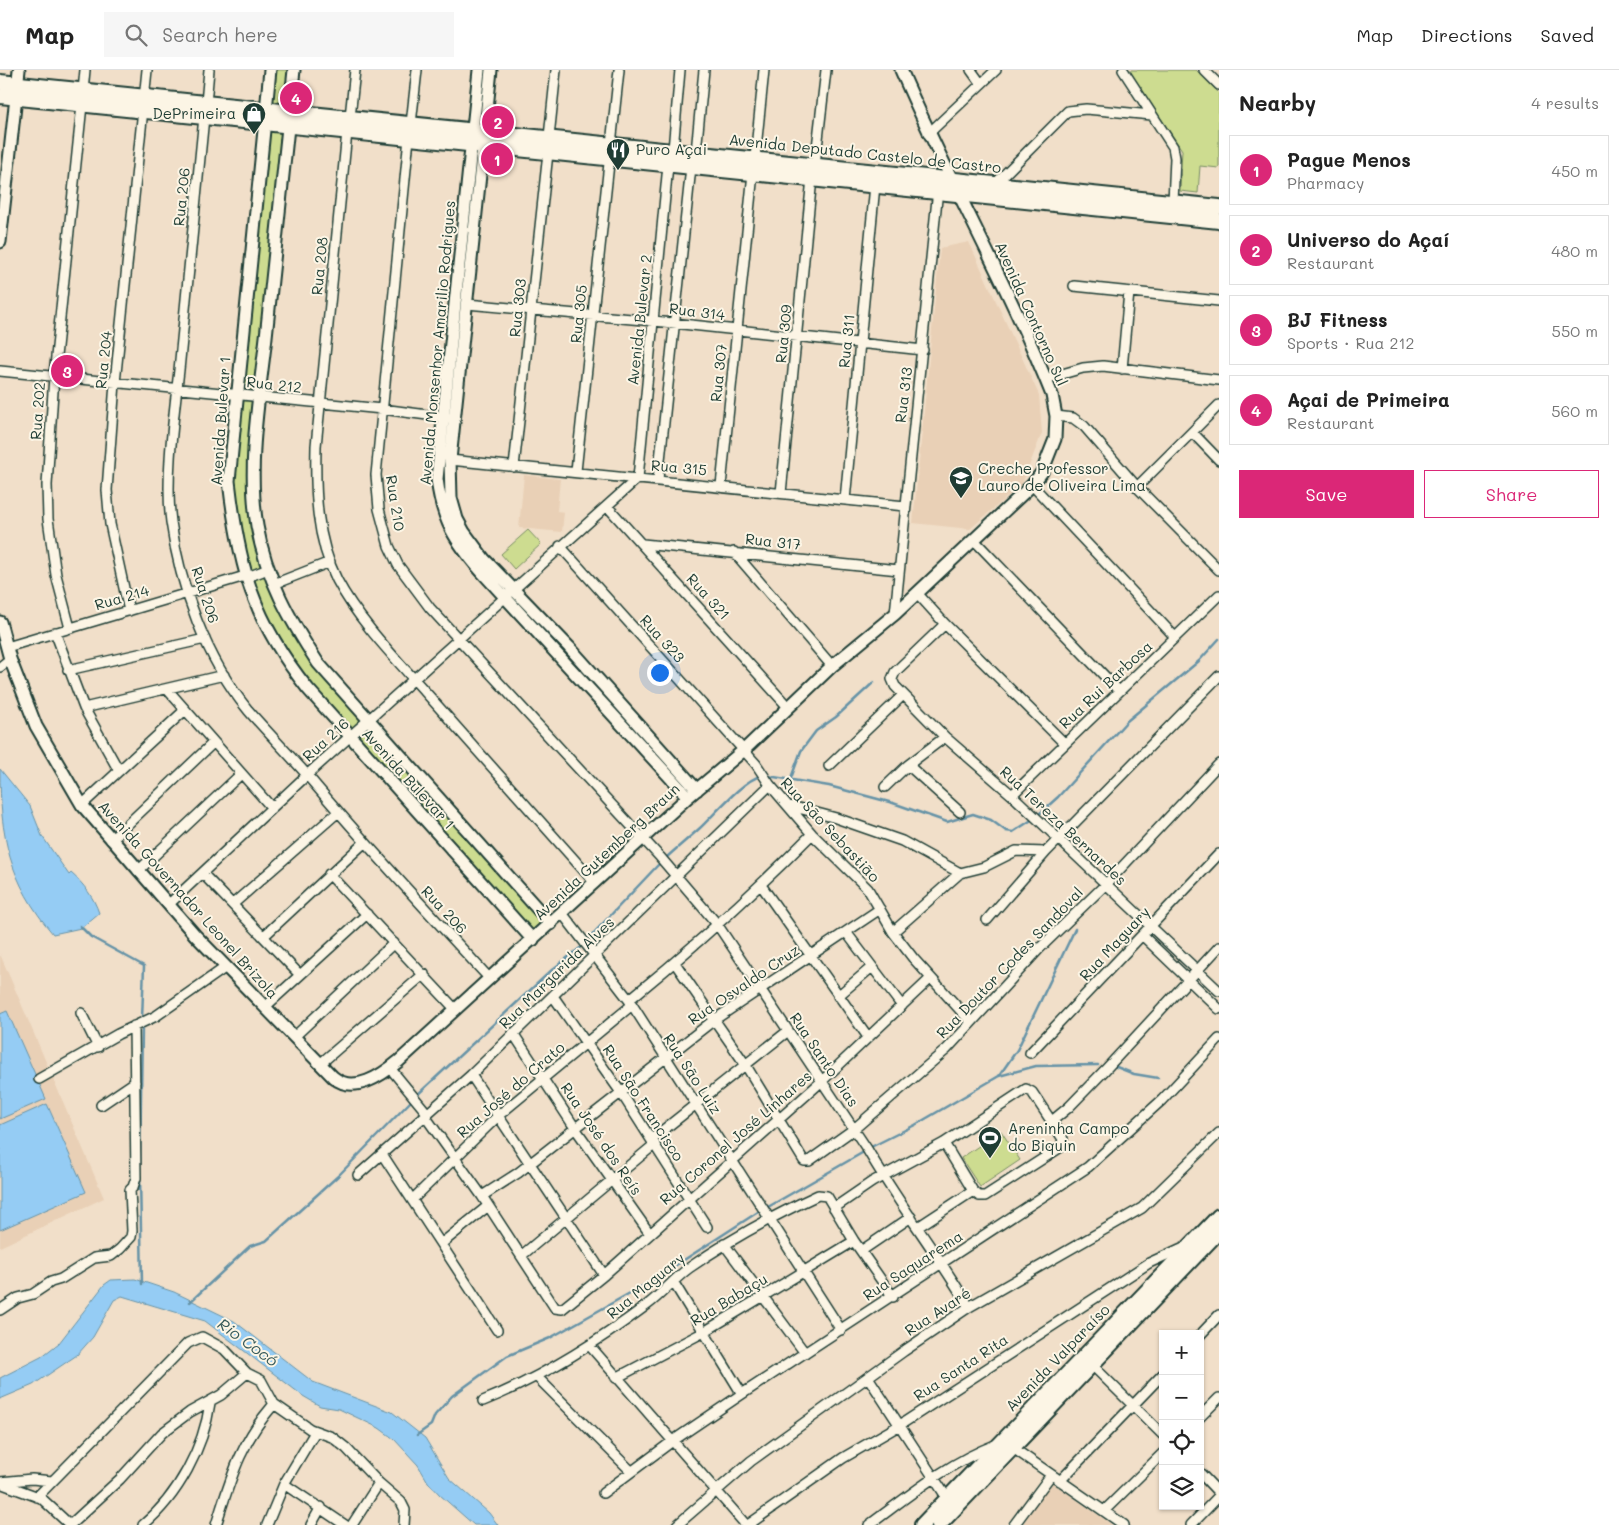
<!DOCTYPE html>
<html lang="en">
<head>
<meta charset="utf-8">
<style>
  :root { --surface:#fff; --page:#f6f6f6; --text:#222; --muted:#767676; --line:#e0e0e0; --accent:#db2777 }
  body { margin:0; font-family:Mali,sans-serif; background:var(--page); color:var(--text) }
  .controls { position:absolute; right:15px; bottom:15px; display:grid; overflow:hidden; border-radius:0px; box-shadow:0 1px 4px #0004 }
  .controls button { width:45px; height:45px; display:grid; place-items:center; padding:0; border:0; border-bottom:1px solid var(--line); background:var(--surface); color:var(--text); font:25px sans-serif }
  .you { position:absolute; left:659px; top:602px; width:18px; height:18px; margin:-12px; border:4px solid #fff; border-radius:50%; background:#1a73e8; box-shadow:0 0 0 8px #1a73e833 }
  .badge { display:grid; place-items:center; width:32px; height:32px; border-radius:50%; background:var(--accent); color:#fff; font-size:16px; font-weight:700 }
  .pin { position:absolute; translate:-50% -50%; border:2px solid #fff; box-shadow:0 1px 5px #0006 }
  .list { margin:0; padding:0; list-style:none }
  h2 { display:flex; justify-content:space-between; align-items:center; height:65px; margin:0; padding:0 20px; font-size:21px }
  h2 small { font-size:16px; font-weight:400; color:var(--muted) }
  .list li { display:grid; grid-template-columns:32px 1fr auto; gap:15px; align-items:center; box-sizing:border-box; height:70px; margin:0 10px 10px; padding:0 10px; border:1px solid var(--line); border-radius:0px }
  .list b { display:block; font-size:19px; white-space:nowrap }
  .list p { margin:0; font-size:16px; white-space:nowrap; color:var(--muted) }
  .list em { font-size:16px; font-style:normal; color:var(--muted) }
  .actions { display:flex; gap:10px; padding:15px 20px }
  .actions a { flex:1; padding:11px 0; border:1px solid var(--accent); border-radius:0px; text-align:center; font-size:18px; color:var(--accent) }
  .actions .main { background:var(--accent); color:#fff }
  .icon { flex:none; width:28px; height:28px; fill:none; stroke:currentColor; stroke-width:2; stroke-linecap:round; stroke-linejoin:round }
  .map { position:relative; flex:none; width:1219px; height:1455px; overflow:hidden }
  header { display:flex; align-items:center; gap:30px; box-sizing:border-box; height:70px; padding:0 25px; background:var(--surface); border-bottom:1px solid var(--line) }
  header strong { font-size:24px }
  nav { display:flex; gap:28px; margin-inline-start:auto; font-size:18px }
  .search { width:350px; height:45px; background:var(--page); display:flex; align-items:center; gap:12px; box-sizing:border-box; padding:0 18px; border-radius:0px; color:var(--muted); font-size:19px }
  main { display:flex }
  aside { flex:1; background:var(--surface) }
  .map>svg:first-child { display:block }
  .built { fill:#e9d0b6 }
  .green { fill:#cddc90; stroke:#768c62 }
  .water { fill:#95ccf4; stroke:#6693a7 }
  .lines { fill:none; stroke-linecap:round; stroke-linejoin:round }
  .stream { stroke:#6693a7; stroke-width:2.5 }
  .minor-casing { stroke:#1f3d34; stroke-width:12 }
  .tertiary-casing { stroke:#1f3d34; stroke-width:15 }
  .secondary-casing { stroke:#1f3d34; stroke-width:18 }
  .minor { stroke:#fcf5e5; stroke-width:9 }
  .tertiary { stroke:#fcf5e5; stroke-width:11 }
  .secondary { stroke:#fcf5e5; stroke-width:14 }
  .labels { text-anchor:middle; stroke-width:4; stroke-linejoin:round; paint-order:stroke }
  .poi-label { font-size:15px; fill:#1f3d34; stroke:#fcf5e5; text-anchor:start }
  .street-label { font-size:15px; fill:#1f3d34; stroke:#fcf5e5 }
  .water-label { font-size:16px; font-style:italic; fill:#375a5a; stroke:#fcf5e5 }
</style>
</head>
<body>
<header>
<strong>Map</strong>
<div class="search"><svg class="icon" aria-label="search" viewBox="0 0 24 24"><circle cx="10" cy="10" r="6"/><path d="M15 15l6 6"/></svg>Search here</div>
<nav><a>Map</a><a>Directions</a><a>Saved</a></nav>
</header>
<main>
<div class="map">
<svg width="1219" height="1455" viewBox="0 0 1219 1455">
  <rect width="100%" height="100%" fill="#f1dfc9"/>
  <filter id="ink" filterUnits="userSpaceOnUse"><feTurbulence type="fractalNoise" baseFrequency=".02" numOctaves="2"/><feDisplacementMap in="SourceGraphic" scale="10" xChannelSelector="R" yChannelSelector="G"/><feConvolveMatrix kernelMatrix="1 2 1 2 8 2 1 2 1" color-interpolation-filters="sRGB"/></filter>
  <g filter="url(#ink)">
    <path class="built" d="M969 172 1039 325 1042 363 1022 414 970 459 913 453 940 178Z
      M524 405 560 409 557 441 564 442 562 462 519 458Z
      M0 884 104 1128 0 1177Z
      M1051 1412 1112 1455H1022Z"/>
    <path class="green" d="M273 0H289L285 34 270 32Z
      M1129 0H1196L1219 23V98L1200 96 1198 123 1180 121 1182 80Z
      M268 58 284 60 256 320 241 318Z
      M239 330 255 332 252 375 263 497 247 501 232 410Z
      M528 460 541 474 514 499 501 484Z
      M266 505 270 517 362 648 350 661 286 584 251 511Z
      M369 656 545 851 532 862 357 667Z
      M1001 1061 1020 1090 980 1117 961 1088Z"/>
    <path class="water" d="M0 699 30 736 42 766 69 805 71 803C84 814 94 828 99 843L81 858 53 864C9 811 0 767 0 699Z
      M7 941 46 1029 0 1049V944Z
      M47 1034 86 1122 0 1160V1055Z
      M135 1209 174 1222 234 1251 313 1312 392 1342 425 1368 449 1408 489 1443 498 1455H474L440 1425 428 1412 418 1395 394 1369 379 1358 339 1339 320 1336 303 1326 205 1251 122 1226 114 1230 93 1267 77 1285 33 1315 0 1329V1308L41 1287 59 1273 104 1215 111 1210Z"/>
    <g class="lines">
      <path class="stream" d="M768 706 829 716 893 733 947 752 973 744 991 750 1006 761 1013 762 1033 749
        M791 708 801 681 816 661 836 647 874 612
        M1038 745 1058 727 1127 651 1199 591 1219 569
        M667 787C678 777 689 768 700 758 713 746 744 709 761 706
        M80 856 91 867 144 896 142 949
        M590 867 658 795
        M1114 996 1134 1004 1158 1008
        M999 1006 1017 980 1075 859
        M416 1026 553 899 580 878
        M871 1077 915 1055 999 1006 1036 996 1098 995
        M140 1099 142 955
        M140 1107 142 1214
        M768 1137 862 1083
        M190 1232 250 1176 266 1171 339 1105 413 1029
        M417 1365 431 1355 435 1345 452 1326 507 1286 550 1268 653 1210 758 1142"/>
      <g class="minor-casing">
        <path id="minor" d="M971 0 981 14
          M1123 0 1173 77 1175 88 1173 132
          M1204 0 1219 15
          M83 21 85 0
          M206 33 209 0
          M204 47C196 132 187 216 179 300 174 345 165 408 171 452 180 517 206 589 248 640 267 662 288 683 307 705 366 775 428 842 490 909
          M350 47 355 0
          M411 54 417 0
          M347 62 316 376C315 422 316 468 337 510 360 554 403 596 436 634 489 694 542 753 595 813
          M928 64 996 0
          M549 67 556 0
          M409 68 376 405 379 439 389 476 398 495 430 538 660 787 717 854 867 1079C898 1133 937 1183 969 1237
          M673 80 680 0
          M696 82 704 0
          M755 88 764 0
          M815 95 826 0
          M995 114 1068 41 1086 39 1152 45
          M1074 216 1219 231
          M467 234 654 251 923 280
          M1122 299 1129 222
          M0 301 382 339 450 348
          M1045 309 1083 298 1103 296 1219 310
          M1056 346 1073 348 1084 356 1137 417 1219 500
          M1192 362 1219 390
          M450 390 905 436
          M514 397 548 83
          M576 401 619 0
          M658 409 691 97
          M1032 415 1175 567
          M721 416 753 103
          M1137 417 1219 335
          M781 423 812 108
          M845 430 875 115
          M607 436 788 637
          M975 471 1119 621
          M643 474 899 500
          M560 476 756 694 770 715 812 764 868 819 893 862 913 888 971 952
          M734 482 832 596
          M245 508 268 499
          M274 514 330 492
          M917 523 945 554 1064 673
          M129 541 110 454 107 420 115 313 147 0
          M895 544 938 119
          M945 554 895 602 892 609 895 616 945 667 1012 725 1219 921
          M70 558 56 505 48 449 47 415 54 306 82 35
          M55 562 84 638 119 701
          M7 577 245 506
          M0 597 10 589
          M68 600 205 569
          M167 619 272 738
          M84 638 224 605
          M908 695 960 742
          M829 696 903 625
          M885 717 908 695 945 667
          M1012 725 1219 525
          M82 735 185 640
          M787 735 836 748 902 771 960 803 984 797 1016 781 1046 782
          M111 770 213 673
          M138 801 241 704
          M203 804 300 905
          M329 804 456 940
          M761 815 868 967
          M233 834 337 743
          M168 835 307 705 638 408 668 95
          M562 843 629 930 841 1260
          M987 850 1046 782 1219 606
          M846 862 902 936
          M893 862 960 803
          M1142 865 1219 939
          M264 866 364 773
          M675 893 745 994 804 1091H809L854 1059 947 979 1040 878 1106 814 1219 694
          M553 926 622 1024 707 1157
          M838 926 872 897
          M629 930C693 878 754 823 812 764
          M265 937 367 844
          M81 943 98 977
          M513 963 575 1058 650 1164
          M294 967 394 873
          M1030 983 1219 784
          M320 994 424 904
          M390 998 427 1043
          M471 1005 604 1205
          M39 1009 118 964 156 946 226 897
          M101 1035 135 1012
          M425 1046 482 1126 555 1238 562 1239 604 1205 822 1011 930 909
          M1052 1051 1069 1037 1105 1000 1219 877
          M652 1069 788 961
          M382 1084 497 1260
          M358 1105 471 1005 770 715
          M482 1126 518 1103 714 950 880 839
          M412 1130 499 1045 632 935
          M834 1138 872 1112 944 1073 1026 1019 1032 1022 1063 1069 1061 1077 985 1126H979L973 1121 944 1073
          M918 1157 973 1121
          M441 1174 488 1136
          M724 1174 805 1283
          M861 1181 911 1147
          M521 1186 655 1074
          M674 1213 742 1324
          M0 1240 18 1228 33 1224 51 1212 61 1209 94 1188 111 1186 120 1179 131 1167 132 1161 130 1120 133 1117 136 1108 134 956
          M1200 1265 1219 1245
          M590 1276 746 1455
          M1092 1295 1163 1365
          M537 1307 631 1401
          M868 1307 947 1428
          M616 1308 704 1262 854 1171
          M483 1331C543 1307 595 1274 647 1235 662 1224 674 1209 689 1198 729 1170 773 1146 818 1125L827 1126 854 1171 893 1227
          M1200 1347 1219 1328
          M1013 1378 1124 1455
          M1200 1403 1219 1423
          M1060 1411 1163 1304
          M0 1412 32 1409 52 1411
          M0 1413 41 1428 70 1455
          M284 1414 345 1455
          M603 1423 674 1370 742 1324 1088 1097 1162 1030 1219 969
          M37 1427 188 1273 202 1267 224 1279 247 1303 261 1310 274 1334 310 1359 332 1367 346 1378 379 1413 401 1432 405 1440 404 1455
          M1104 1441 1163 1383
          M70 1455 120 1409 162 1363 190 1342 221 1325 247 1303
          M143 1455C178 1426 204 1377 210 1333
          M216 1455C231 1408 240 1373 274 1334
          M267 1455 284 1414 315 1362
          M311 1455 321 1437
          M352 1455 379 1413
          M677 1455 751 1391 904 1281 969 1237 1142 1138 1219 1063
          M748 1455 843 1388 900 1355 1149 1193 1186 1176
          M869 1455C910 1425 948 1393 995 1375
          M1014 1455 1051 1405
          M1191 1455 1219 1426"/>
      </g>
      <g class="tertiary-casing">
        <path id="tertiary" d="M270 0 229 411C239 498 253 550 308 619L533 870
          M294 0C285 89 275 178 266 267 259 329 247 395 257 456 266 508 290 550 318 593L551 854
          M479 0 437 409C442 450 455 471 482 502L688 727
          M491 0 450 390 451 428 457 449 464 462 484 489 569 577 697 720
          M0 172 19 0
          M0 552 10 589 36 656 82 735 195 865 333 1007C354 1025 382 1005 399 991L688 727 744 680 832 596 895 544 1032 415 1042 402 1055 369 1056 346 1052 325C1008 214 948 110 901 0"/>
      </g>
      <g class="secondary-casing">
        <path id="secondary" d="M0 12 1219 137
          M0 26 1219 151
          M922 1455 1219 1146
          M939 1455 1219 1161"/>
      </g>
      <use href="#minor" class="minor"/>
      <use href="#tertiary" class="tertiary"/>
      <use href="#secondary" class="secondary"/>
    </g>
  </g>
  <defs>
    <g id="shop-pin" transform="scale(1.25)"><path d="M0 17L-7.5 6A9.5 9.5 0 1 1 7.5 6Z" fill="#1f3d34" stroke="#fcf5e5"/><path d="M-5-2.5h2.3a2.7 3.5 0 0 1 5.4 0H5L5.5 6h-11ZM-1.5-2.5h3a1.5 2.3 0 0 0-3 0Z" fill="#fff"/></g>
    <g id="restaurant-pin" transform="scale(1.25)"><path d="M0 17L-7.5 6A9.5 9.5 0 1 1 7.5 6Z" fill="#1f3d34" stroke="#fcf5e5"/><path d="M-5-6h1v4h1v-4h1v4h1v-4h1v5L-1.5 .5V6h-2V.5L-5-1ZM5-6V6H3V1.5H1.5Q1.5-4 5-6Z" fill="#fff"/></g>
    <g id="school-pin" transform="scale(1.25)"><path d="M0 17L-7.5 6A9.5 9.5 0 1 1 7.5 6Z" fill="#1f3d34" stroke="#fcf5e5"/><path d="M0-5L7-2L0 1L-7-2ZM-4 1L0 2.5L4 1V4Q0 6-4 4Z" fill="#fff"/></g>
    <g id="stadium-pin" transform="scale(1.25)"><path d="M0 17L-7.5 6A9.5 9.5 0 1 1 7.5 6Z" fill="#1f3d34" stroke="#fcf5e5"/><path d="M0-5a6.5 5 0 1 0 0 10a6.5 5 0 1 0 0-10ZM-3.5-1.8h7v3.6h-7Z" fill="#fff"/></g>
  </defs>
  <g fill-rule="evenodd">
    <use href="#shop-pin" x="254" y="44"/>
    <use href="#restaurant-pin" x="618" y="80"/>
    <use href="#school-pin" x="961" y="408"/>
    <use href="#stadium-pin" x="990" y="1068"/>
  </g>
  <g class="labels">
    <g class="poi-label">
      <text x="236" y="49" text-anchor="end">DePrimeira</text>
      <text x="636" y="85">Puro Açai</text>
      <text x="978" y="404">Creche Professor<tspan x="978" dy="17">Lauro de Oliveira Lima</tspan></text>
      <text x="1008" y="1064">Areninha Campo<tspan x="1008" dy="17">do Biquin</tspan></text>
    </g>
    <g class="street-label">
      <text transform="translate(865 84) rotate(6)" y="5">Avenida Deputado Castelo de Castro</text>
      <text transform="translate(182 127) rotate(-84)" y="5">Rua 206</text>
      <text transform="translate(320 196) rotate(-84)" y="5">Rua 208</text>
      <text transform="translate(518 238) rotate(-84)" y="5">Rua 303</text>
      <text transform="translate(697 242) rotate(7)" y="5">Rua 314</text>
      <text transform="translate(579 244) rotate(-84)" y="5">Rua 305</text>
      <text transform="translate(1031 244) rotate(66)" y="5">Avenida Contorno Sul</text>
      <text transform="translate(640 250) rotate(-84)" y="5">Avenida Bulevar 2</text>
      <text transform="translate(784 264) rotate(-84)" y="5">Rua 309</text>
      <text transform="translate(847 271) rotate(-84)" y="5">Rua 311</text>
      <text transform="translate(438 273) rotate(-85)" y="5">Avenida Monsenhor Amarilio Rodrigues</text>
      <text transform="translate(104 290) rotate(-84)" y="5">Rua 204</text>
      <text transform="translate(719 303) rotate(-84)" y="5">Rua 307</text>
      <text transform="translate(274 315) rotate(6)" y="5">Rua 212</text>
      <text transform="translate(904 325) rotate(-83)" y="5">Rua 313</text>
      <text transform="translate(38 341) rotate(-86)" y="5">Rua 202</text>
      <text transform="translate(221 351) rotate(-86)" y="5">Avenida Bulevar 1</text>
      <text transform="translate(679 398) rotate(5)" y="5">Rua 315</text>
      <text transform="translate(395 433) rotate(81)" y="5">Rua 210</text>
      <text transform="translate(773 472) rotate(6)" y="5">Rua 317</text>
      <text transform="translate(205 525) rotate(72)" y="5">Rua 206</text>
      <text transform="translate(708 527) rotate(48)" y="5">Rua 321</text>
      <text transform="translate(122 528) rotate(-16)" y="5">Rua 214</text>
      <text transform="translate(662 569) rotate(48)" y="5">Rua 323</text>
      <text transform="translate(1106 615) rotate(-43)" y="5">Rua Rui Barbosa</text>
      <text transform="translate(326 670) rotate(-42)" y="5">Rua 216</text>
      <text transform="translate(408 709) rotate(48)" y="5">Avenida Bulevar 1</text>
      <text transform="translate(1063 756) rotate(43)" y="5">Rua Tereza Bernardes</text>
      <text transform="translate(830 760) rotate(47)" y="5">Rua São Sebastião</text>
      <text transform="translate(607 782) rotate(-43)" y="5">Avenida Gutemberg Braun</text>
      <text transform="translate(188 830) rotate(48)" y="5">Avenida Governador Leonel Brizola</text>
      <text transform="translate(444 840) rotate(47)" y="5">Rua 206</text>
      <text transform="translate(1115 874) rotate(-47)" y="5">Rua Maguary</text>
      <text transform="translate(1010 893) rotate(-46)" y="5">Rua Doutor Codes Sandoval</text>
      <text transform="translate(557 903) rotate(-44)" y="5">Rua Margarida Alves</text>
      <text transform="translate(744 915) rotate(-34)" y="5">Rua Osvaldo Cruz</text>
      <text transform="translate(824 990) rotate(56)" y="5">Rua Santo Dias</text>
      <text transform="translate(692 1004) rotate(57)" y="5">Rua São Luiz</text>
      <text transform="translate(511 1020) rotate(-41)" y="5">Rua José do Crato</text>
      <text transform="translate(643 1033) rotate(57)" y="5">Rua São Francisco</text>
      <text transform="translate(736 1068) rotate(-41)" y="5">Rua Coronel José Linhares</text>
      <text transform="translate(601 1069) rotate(56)" y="5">Rua José dos Reís</text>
      <text transform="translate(913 1196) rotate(-33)" y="5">Rua Saquarema</text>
      <text transform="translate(646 1216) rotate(-39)" y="5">Rua Maguary</text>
      <text transform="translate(729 1230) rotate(-31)" y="5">Rua Babaçu</text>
      <text transform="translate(938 1242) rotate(-33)" y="5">Rua Avaré</text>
      <text transform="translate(1058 1288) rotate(-46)" y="5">Avenida Valparaíso</text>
      <text transform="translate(961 1298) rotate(-33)" y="5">Rua Santa Rita</text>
    </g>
    <g class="water-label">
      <text transform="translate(248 1272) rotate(36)" y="6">Rio Cocó</text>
    </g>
  </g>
</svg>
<div class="controls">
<button>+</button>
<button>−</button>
<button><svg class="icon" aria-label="locate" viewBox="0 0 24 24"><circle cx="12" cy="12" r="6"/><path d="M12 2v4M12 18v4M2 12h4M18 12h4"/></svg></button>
<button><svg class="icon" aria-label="layers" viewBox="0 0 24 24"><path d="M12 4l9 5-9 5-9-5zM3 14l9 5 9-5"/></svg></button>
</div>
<div class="you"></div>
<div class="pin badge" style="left:497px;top:89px">1</div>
<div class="pin badge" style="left:498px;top:52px">2</div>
<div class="pin badge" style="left:67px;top:301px">3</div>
<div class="pin badge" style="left:296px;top:28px">4</div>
</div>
<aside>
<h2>Nearby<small>4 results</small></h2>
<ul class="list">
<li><span class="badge">1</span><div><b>Pague Menos</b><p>Pharmacy</p></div><em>450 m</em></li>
<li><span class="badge">2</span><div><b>Universo do Açaí</b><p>Restaurant</p></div><em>480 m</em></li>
<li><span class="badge">3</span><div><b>BJ Fitness</b><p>Sports · Rua 212</p></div><em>550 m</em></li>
<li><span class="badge">4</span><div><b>Açai de Primeira</b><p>Restaurant</p></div><em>560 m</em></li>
</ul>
<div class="actions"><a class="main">Save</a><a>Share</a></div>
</aside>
</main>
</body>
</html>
